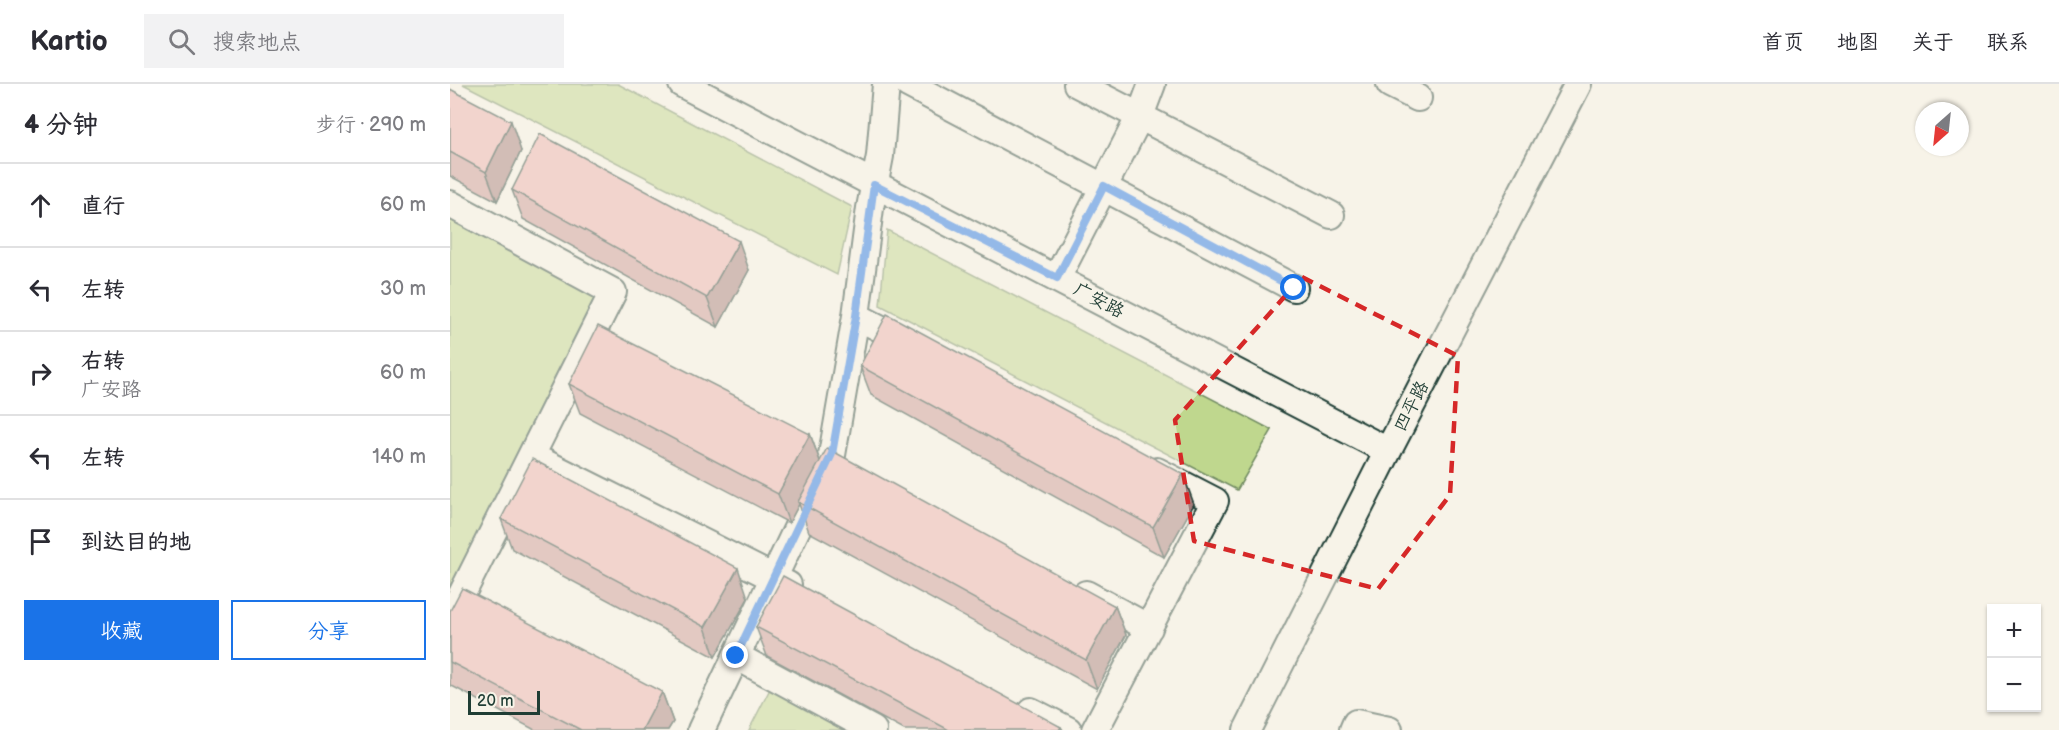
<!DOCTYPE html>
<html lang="zh">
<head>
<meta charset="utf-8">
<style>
  :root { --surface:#fff; --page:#f2f2f3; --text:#2b2b33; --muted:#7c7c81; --line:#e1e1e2; --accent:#1a73e8 }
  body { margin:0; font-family:"Balsamiq Sans","LXGW WenKai TC",sans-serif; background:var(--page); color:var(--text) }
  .controls { position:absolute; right:18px; bottom:18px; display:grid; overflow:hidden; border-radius:0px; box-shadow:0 2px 4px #0004 }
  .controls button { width:54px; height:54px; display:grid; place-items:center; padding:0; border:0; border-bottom:2px solid var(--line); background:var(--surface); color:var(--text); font:30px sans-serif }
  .compass { position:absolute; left:1465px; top:18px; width:54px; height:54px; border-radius:50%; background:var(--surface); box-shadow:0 2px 4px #0004; rotate:207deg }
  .scale { position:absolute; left:18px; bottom:15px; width:72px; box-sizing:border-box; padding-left:6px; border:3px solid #1f3d34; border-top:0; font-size:16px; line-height:21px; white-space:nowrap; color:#1f3d34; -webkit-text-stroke:4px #f7f3e8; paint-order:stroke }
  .stop { position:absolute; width:18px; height:18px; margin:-14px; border:4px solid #1a73e8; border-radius:50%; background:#fff }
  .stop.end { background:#1a73e8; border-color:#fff; box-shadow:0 2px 6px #0008 }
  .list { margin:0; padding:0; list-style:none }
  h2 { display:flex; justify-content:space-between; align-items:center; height:78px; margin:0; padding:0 24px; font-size:26px }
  h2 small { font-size:20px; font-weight:400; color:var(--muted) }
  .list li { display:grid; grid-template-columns:39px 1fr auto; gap:18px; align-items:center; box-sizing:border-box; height:84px; padding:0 24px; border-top:2px solid var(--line) }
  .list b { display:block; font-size:22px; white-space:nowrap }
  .list p { margin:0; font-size:20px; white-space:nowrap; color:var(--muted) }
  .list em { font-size:20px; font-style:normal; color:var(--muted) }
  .actions { display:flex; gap:12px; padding:18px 24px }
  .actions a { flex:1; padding:14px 0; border:2px solid var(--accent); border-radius:0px; text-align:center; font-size:21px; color:var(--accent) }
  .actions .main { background:var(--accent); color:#fff }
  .icon { flex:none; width:33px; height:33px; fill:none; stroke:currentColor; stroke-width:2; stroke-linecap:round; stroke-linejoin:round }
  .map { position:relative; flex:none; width:1609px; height:646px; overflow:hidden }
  header { display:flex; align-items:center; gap:36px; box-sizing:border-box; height:84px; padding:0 30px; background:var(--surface); border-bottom:2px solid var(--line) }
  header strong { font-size:28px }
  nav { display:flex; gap:33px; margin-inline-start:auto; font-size:21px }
  .search { width:420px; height:54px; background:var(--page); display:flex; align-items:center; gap:15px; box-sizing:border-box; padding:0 21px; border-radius:0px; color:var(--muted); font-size:22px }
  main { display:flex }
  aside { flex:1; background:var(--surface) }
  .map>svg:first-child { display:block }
  .green { fill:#bfd78e; stroke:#6f8a61; stroke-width:1.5 }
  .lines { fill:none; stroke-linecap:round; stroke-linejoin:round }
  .minor-casing { stroke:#1f3d34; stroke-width:30 }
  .minor { stroke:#f7f3e8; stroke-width:26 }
  .wall { fill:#ca9796; stroke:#1f3d34; stroke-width:1.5 }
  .shaded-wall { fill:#a47b7a; stroke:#1f3d34; stroke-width:1.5 }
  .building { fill:#ebb0ae; stroke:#1f3d34; stroke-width:1.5 }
  .route { stroke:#1a73e8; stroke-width:8 }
  .marked { fill:none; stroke:#d62828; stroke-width:4.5; stroke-dasharray:12 8; stroke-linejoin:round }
  .labels { text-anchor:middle; stroke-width:4.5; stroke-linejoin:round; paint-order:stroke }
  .street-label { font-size:18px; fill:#1f3d34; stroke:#f7f3e8 }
</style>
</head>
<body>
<header>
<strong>Kartio</strong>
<div class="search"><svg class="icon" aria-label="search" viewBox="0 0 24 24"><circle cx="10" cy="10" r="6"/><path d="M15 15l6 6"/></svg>搜索地点</div>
<nav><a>首页</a><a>地图</a><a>关于</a><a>联系</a></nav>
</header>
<main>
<aside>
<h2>4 分钟<small>步行 · 290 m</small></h2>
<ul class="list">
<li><svg class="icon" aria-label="ahead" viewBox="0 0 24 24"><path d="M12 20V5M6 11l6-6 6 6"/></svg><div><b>直行</b></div><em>60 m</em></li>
<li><svg class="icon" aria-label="left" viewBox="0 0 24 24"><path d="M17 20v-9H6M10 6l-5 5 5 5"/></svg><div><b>左转</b></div><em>30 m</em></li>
<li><svg class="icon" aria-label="right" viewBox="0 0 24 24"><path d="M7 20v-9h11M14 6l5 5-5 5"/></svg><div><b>右转</b><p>广安路</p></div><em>60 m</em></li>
<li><svg class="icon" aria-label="left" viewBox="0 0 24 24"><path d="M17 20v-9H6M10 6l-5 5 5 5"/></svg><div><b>左转</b></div><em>140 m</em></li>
<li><svg class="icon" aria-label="arrive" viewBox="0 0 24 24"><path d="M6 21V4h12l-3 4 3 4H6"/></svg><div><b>到达目的地</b></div></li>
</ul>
<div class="actions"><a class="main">收藏</a><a>分享</a></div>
</aside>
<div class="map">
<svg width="1609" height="646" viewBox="0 0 1609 646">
  <rect width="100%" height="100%" fill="#f7f3e8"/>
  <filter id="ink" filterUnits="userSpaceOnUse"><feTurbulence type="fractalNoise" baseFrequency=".0167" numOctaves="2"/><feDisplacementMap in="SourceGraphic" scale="12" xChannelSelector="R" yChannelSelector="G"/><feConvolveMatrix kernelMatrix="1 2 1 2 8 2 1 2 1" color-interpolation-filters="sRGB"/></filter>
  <g filter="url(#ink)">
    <path class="green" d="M13 0H168L402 123 387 191Z
      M0 120 163 208 0 534Z
      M437 146 822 346 787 406 430 221Z
      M321 603 402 646H299Z"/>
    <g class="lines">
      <g class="minor-casing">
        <path id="minor" d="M232 0 938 367
          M458 0 844 204
          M627 0 881 131
          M940 0 968 14
          M0 120 163 208 0 534
          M607 194 690 32 702 0
          M406 232 461 260
          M81 372 338 501
          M636 510 699 544
          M286 572 423 646
          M581 627 618 646
          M251 646 382 371 406 232 420 124 430 72 436 0
          M645 646 765 417 707 387
          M797 646 938 367 1128 0
          M903 646 906 639 939 646"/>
      </g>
      <use href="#minor" class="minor"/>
    </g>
    <path class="wall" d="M0 5 71 67 47 117 0 92Z
      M62 106 299 186 268 243 73 135Z
      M410 282 744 420 714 473 421 311Z
      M119 300 360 350 370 377 665 522 676 551 647 605 359 448 349 420 339 439 130 329Z
      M51 435 298 514 265 573 62 465Z
      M0 527 212 608 223 638 218 646H85L0 601Z
      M306 543 611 643 613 646H454L317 572Z"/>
    <path class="shaded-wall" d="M61 37 71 67 47 117 36 88Z
      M289 157 299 186 268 243 257 214Z
      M360 350 371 380 348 418 349 420 339 439 328 410Z
      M733 390 744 420 714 473 703 443Z
      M288 484 298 514 265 573 255 543Z
      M665 522 676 551 647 605 636 576Z
      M212 608 223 638 218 646H192Z"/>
    <path class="building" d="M0 5 61 37 36 88 0 68Z
      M90 50 289 157 257 214 62 106Z
      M437 230 733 390 703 443 410 282Z
      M148 242 360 350 328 410 119 300Z
      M377 364 665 522 636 576 348 418Z
      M82 375 288 484 255 543 51 435Z
      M333 492 611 643 609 646H499L306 543Z
      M12 504 212 608 192 646H131L0 578V527Z"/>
  </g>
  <g class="lines" filter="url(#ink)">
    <path class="route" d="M286 572 382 370 406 232 424 101 607 194 654 102 844 204"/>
  </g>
  <path d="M0 0H1609V646H0ZM852 193 1008 272 1000 411 928 505 744 457 725 336Z" fill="#f7f3e8" fill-opacity=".55" fill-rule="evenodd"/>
  <path class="marked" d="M852 193 1008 272 1000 411 928 505 744 457 725 336Z"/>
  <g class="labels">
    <g class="street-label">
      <text transform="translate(649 216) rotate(28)" y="6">广安路</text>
      <text transform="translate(961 322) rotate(-63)" y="6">四平路</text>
    </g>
  </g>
</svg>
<div class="controls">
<button>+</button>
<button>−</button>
</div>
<svg class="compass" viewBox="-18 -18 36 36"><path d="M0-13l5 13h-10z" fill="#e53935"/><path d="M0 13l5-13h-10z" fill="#7c7c81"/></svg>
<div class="scale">20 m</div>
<div class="stop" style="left:844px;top:204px"></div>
<div class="stop end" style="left:286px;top:572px"></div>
</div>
</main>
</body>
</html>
